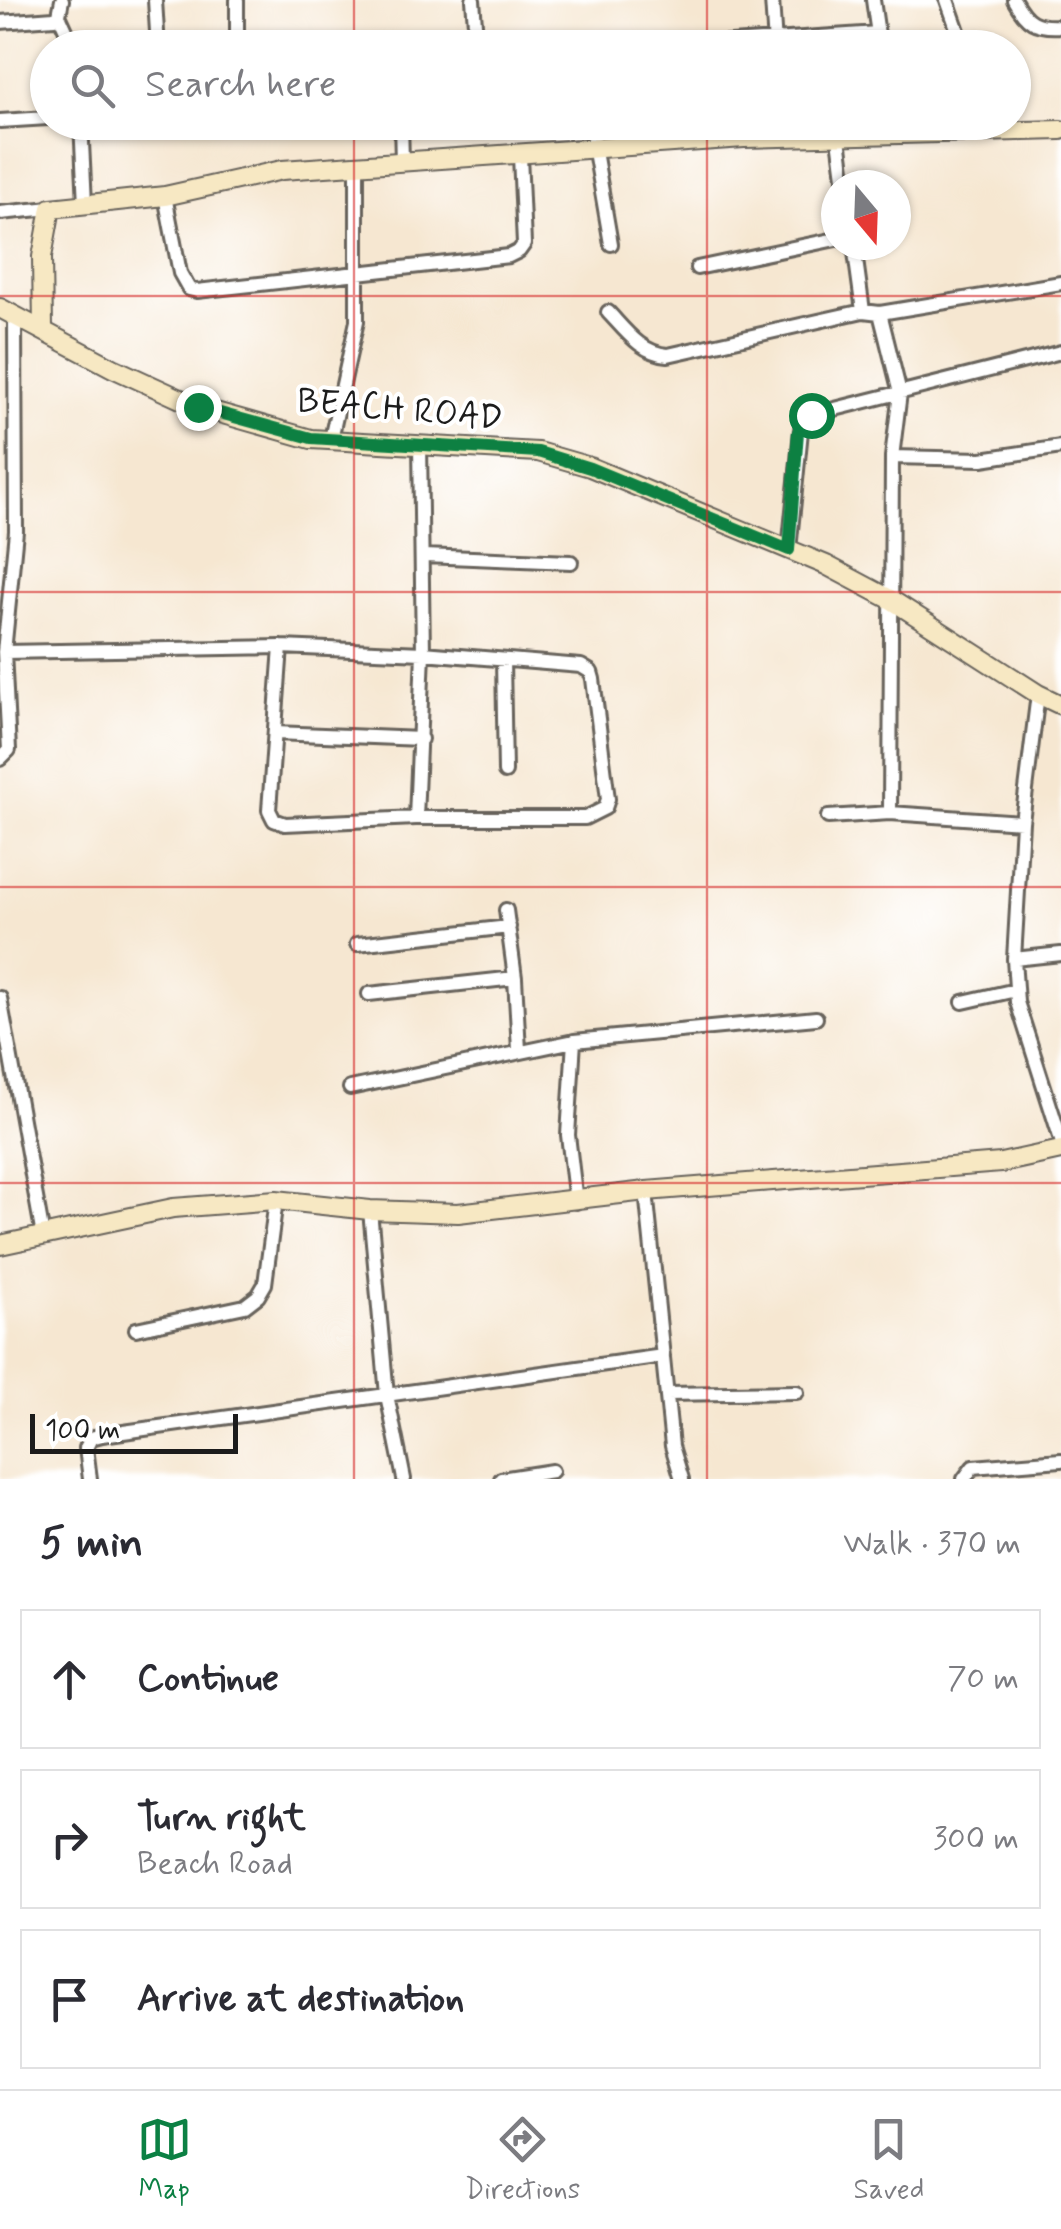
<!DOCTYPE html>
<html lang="en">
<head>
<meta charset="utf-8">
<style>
  :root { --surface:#fff; --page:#f7f7f7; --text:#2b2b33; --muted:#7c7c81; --line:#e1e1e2; --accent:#0b8043 }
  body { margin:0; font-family:Mynerve,sans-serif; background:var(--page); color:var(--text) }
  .compass { position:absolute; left:821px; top:170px; width:90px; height:90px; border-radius:50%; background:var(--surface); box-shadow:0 2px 8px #0004; rotate:161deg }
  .scale { position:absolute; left:30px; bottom:25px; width:208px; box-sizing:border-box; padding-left:10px; border:5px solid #1c1c1c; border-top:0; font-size:28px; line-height:35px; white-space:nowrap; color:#1c1c1c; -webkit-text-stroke:8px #fff; paint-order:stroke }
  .stop { position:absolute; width:30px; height:30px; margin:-22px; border:8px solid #0b8043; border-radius:50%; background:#fff }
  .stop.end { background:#0b8043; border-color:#fff; box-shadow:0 2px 10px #0008 }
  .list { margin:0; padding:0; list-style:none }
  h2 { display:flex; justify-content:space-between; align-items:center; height:130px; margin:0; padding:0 40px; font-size:42px }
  h2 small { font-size:32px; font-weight:400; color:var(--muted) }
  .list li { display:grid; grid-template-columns:65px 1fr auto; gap:30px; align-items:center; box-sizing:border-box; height:140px; margin:0 20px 20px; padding:0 20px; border:2px solid var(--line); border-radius:0px }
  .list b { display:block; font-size:38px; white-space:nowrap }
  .list p { margin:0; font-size:32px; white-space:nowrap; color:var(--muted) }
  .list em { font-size:32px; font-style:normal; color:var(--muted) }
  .icon { flex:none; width:55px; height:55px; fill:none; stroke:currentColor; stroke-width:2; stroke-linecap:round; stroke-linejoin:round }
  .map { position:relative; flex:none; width:1061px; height:1479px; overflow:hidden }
  .search { position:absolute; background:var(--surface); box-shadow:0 2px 8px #0004; left:30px; right:30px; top:30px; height:110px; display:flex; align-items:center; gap:25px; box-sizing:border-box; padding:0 35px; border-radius:55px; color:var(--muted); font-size:38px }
  .sheet { height:610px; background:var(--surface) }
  nav { display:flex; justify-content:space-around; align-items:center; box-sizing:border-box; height:140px; border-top:2px solid var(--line); background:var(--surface); font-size:28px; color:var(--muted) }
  nav a { display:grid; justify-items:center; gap:5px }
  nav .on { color:var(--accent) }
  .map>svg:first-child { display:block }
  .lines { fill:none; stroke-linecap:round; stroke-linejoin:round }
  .street-casing { stroke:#68635b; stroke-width:18 }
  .secondary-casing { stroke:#68635b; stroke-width:22 }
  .street { stroke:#fff; stroke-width:12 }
  .secondary { stroke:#f7e8c3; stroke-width:18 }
  .route { stroke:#0b8043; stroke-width:12 }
  .grid { fill:none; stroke:#d62828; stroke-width:2.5; stroke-opacity:0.55 }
  .labels { text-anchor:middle; stroke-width:8; stroke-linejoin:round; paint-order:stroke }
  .street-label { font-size:35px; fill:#1c1c1c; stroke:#fff }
</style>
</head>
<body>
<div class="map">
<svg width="1061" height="1479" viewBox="0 0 1061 1479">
  <rect width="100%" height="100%" fill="#fff"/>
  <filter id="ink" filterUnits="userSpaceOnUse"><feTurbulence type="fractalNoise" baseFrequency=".01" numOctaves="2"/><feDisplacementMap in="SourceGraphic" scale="20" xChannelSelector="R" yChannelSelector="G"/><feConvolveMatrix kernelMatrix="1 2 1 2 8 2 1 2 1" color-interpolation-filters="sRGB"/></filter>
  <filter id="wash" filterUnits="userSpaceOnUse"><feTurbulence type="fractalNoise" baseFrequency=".0048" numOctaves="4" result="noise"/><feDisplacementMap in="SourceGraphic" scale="40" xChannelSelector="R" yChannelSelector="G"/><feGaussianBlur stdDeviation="2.25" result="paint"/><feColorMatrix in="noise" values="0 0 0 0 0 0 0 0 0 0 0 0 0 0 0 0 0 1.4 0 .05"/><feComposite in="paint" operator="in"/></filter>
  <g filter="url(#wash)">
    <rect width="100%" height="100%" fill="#f6e7d1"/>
  </g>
  <g filter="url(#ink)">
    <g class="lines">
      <g class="street-casing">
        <path id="street" d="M155 0 158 48
          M237 0V48
          M473 0 477 48
          M772 0 775 45
          M873 0 880 48
          M947 0 964 48
          M1014 0C1026 22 1035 28 1061 26
          M59 15 74 48
          M0 22 54 18 59 15 62 0
          M656 48 878 33
          M0 121 48 118
          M81 122 85 204
          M401 122 402 162
          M590 122 611 244
          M839 138 845 185
          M165 196 180 273 189 289 197 291 509 256 519 251 524 244 520 156
          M0 213 51 208
          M854 245 863 311 880 313 900 393 892 457 890 813
          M697 268 836 239
          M608 312C626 331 641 353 668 355L863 311
          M880 313 1061 283
          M331 439 357 321V165
          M892 457 982 459 1061 447
          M789 550 802 421 811 415 1061 352
          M424 556 571 562
          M4 652 281 647 423 653 581 666 591 672 593 679 608 799 605 808 585 818H416L285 824 274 820 269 810 281 647
          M503 660 505 772
          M1038 694 1022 822 1014 959 1017 1002 1061 1140
          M275 733 421 739
          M0 759 9 750 4 652 16 531 15 318
          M828 817 890 813 1022 822
          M416 818 423 653 420 444
          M506 910 515 978 519 1050
          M357 944 509 927
          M1014 959 1061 954
          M369 994 515 978
          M0 998 43 1236
          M963 1002 1016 990
          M574 1041 568 1135 576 1202
          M350 1088 574 1041 816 1018
          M646 1191 672 1446 682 1479
          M370 1210 387 1395 404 1479
          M136 1329 245 1306 258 1296 265 1284 276 1200
          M667 1394 797 1392
          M90 1479 86 1448 91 1438 102 1435 663 1356
          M501 1479 552 1471
          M964 1479 973 1467 1061 1460"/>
      </g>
      <g class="secondary-casing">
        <path id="secondary" d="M0 308 113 368 198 407 311 439 538 452 590 467 826 565 890 599 1038 694 1061 705
          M43 329 42 257 51 208 165 196 282 170 744 138 1061 130
          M0 1245 173 1208 276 1200 370 1210 458 1213 646 1191 1001 1163 1061 1150"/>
      </g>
      <use href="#street" class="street"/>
      <use href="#secondary" class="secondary"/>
    </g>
  </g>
  <g class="lines" filter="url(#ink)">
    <path class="route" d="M198 407 311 438 538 452 590 468 789 550 798 432 802 422 811 415"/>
  </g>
  <path class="grid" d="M354 0V48M707 0V48M354 122V1479M707 122V1479M0 296H1061M0 592H1061M0 887H1061M0 1183H1061"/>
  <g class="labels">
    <g class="street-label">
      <text transform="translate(400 408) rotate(5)" y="12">BEACH ROAD</text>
    </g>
  </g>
</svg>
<svg class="compass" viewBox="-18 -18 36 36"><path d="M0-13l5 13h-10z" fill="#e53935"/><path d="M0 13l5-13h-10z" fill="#7c7c81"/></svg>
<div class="scale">100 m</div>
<div class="stop" style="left:811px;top:415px"></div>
<div class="stop end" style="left:198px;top:407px"></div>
<div class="search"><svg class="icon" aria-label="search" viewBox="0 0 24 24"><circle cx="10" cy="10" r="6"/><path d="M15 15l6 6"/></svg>Search here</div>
</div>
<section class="sheet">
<h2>5 min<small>Walk · 370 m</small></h2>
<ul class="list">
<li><svg class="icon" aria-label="ahead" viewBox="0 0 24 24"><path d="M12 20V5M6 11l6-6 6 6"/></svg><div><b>Continue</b></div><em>70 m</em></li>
<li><svg class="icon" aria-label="right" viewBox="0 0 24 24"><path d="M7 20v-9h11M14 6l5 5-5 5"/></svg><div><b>Turn right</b><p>Beach Road</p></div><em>300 m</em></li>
<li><svg class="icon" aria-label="arrive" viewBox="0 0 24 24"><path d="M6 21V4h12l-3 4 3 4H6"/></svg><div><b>Arrive at destination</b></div></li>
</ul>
</section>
<nav>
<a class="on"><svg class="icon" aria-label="map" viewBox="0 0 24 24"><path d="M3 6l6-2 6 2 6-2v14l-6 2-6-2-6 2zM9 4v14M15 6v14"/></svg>Map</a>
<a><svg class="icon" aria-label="directions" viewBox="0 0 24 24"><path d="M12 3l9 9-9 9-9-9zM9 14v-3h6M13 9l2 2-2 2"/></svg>Directions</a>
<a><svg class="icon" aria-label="saved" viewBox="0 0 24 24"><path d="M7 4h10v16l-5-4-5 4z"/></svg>Saved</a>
</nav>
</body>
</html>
